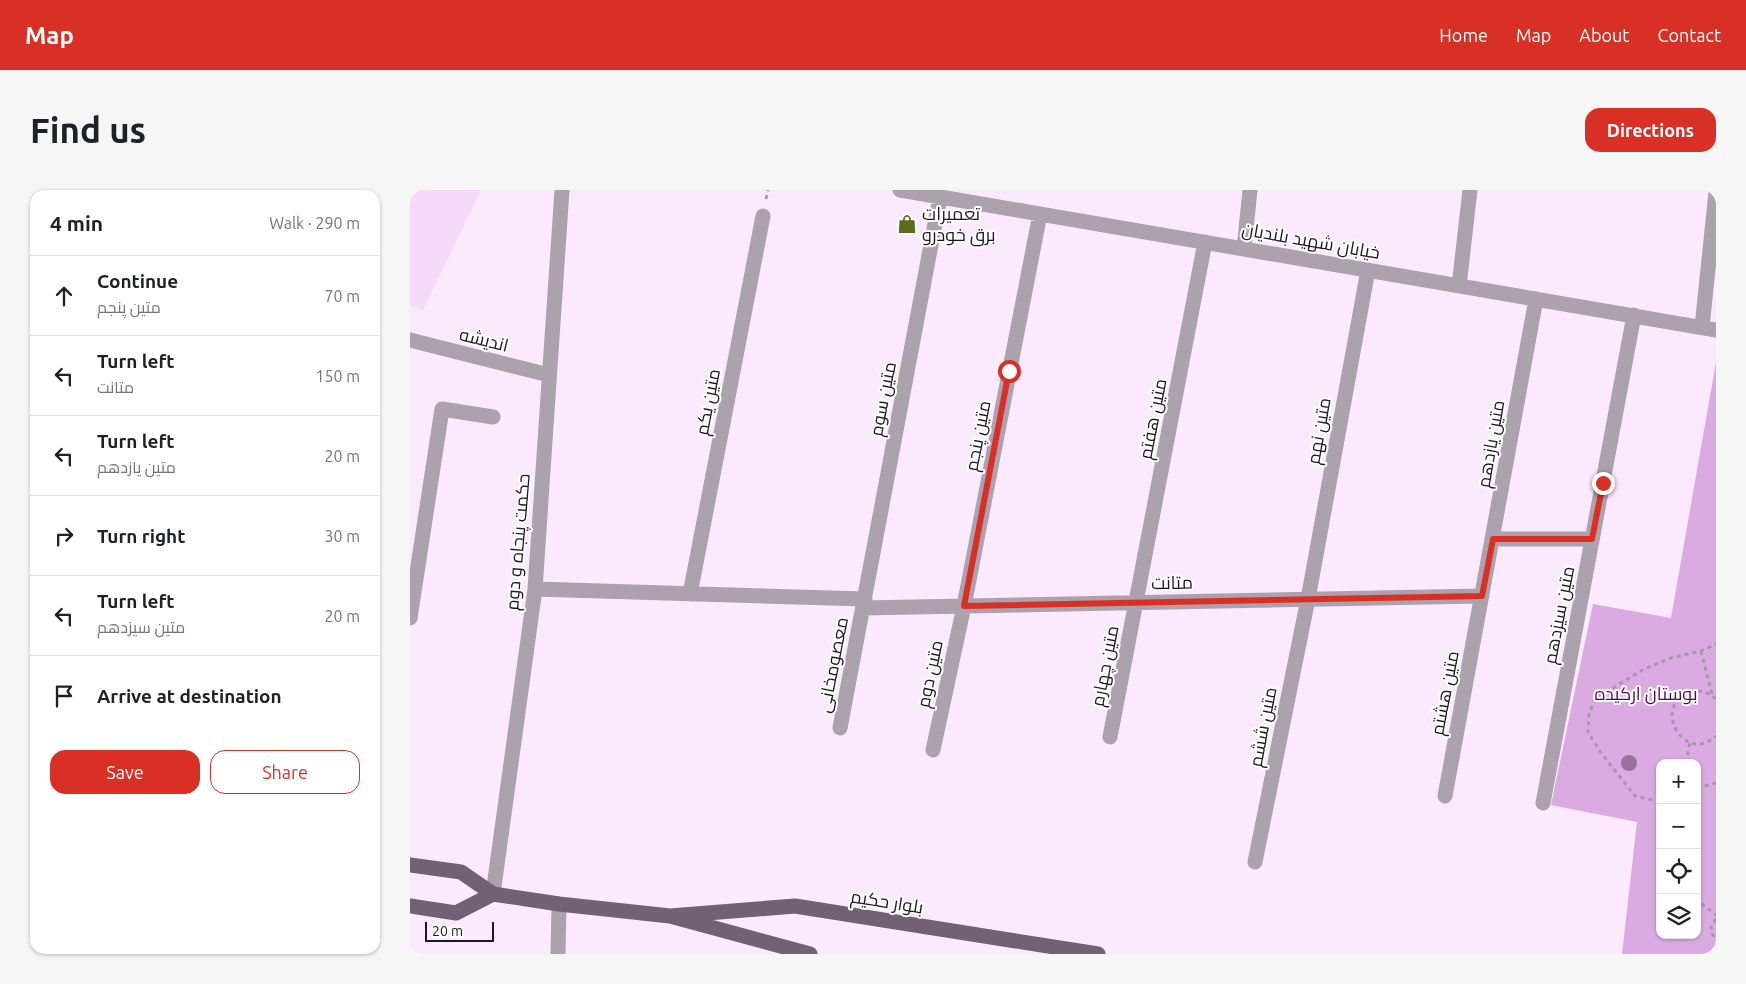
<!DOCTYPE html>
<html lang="en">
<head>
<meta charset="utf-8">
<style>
  :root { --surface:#fff; --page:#f6f6f6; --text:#202124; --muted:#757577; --line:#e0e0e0; --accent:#d93025 }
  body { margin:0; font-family:Ubuntu,Cairo,sans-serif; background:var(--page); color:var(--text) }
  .controls { position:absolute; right:15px; bottom:15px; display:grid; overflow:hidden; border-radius:10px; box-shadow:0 1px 4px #0004 }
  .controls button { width:45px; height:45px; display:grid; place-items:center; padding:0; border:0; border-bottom:1px solid var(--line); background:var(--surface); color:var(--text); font:25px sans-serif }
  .scale { position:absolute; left:15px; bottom:12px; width:69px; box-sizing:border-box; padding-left:5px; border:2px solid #1e1620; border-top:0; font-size:14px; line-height:18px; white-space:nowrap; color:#1e1620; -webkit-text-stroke:4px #fff; paint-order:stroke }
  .stop { position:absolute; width:15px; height:15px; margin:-11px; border:4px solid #d93025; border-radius:50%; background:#fff }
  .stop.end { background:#d93025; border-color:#fff; box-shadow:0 1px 5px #0008 }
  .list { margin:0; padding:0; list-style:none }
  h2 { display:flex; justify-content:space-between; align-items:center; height:65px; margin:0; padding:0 20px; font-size:21px }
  h2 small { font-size:16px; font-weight:400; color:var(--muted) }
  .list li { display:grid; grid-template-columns:32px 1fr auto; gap:15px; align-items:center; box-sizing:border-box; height:80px; padding:0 20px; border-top:1px solid var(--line) }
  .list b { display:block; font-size:19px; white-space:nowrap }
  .list p { margin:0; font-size:16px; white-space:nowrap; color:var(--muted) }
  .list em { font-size:16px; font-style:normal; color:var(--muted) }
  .actions { display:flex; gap:10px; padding:15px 20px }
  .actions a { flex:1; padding:11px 0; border:1px solid var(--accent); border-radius:15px; text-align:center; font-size:18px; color:var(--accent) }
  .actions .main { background:var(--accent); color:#fff }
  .icon { flex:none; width:28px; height:28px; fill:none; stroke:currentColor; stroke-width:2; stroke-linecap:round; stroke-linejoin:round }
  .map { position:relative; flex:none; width:1306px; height:764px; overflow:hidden; border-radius:15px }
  header { display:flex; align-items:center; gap:30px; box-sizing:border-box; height:70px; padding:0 25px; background:var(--accent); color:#fff }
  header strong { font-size:24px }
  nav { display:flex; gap:28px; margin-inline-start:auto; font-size:18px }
  .intro { display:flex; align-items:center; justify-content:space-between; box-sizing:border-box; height:120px; padding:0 30px }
  h1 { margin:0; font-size:35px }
  .button { padding:12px 22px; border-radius:15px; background:var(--accent); color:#fff; font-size:18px; font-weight:700 }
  main { display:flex; gap:30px; padding:0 30px }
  aside { flex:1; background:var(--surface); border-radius:15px; box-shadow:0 1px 4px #0004 }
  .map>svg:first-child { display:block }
  .built { fill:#f6dafa }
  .green { fill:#dbaae3; fill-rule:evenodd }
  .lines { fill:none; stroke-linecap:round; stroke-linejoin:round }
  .path { stroke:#a698a8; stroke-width:3; stroke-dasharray:4 4; stroke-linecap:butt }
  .minor { stroke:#aba2ad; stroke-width:15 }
  .major { stroke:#726174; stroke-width:15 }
  .tree { fill:#9b6fa2 }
  .route { stroke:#d93025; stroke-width:6 }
  .labels { text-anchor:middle; stroke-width:4; stroke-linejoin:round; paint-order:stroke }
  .poi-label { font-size:18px; fill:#1e1620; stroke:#fff; text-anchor:start }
  .street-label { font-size:18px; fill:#1e1620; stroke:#fff }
  .park-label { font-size:18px; fill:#4d0b57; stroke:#fff }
</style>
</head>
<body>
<header>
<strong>Map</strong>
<nav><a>Home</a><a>Map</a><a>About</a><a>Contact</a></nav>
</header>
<div class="intro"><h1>Find us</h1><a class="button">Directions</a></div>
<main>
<aside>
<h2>4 min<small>Walk · 290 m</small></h2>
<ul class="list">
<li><svg class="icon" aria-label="ahead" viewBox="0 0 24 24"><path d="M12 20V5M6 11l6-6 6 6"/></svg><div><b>Continue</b><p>متین پنجم</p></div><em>70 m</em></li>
<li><svg class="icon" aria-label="left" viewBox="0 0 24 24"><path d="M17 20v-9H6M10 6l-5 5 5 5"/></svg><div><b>Turn left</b><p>متانت</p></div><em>150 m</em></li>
<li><svg class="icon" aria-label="left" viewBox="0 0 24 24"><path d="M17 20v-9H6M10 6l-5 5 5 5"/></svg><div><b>Turn left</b><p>متین یازدهم</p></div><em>20 m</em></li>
<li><svg class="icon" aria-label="right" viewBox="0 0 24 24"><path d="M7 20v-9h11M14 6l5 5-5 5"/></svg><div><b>Turn right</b></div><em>30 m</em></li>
<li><svg class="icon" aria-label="left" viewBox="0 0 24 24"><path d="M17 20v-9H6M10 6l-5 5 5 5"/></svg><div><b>Turn left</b><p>متین سیزدهم</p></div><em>20 m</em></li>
<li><svg class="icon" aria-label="arrive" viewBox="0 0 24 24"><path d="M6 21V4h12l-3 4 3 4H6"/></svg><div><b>Arrive at destination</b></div></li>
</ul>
<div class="actions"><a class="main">Save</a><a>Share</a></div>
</aside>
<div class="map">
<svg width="1306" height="764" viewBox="0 0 1306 764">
  <rect width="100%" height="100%" fill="#fbe9fe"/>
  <path class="built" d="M0 0H71L13 120 0 115Z"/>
  <path class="green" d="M1306 172V764H1212L1227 632 1141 615 1183 414 1261 428ZM1250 573H1287V745H1250Z"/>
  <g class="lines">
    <path class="path" d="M356 9 358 0
      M1291 461 1302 504
      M1306 509C1299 502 1290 500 1281 502 1240 514 1274 576 1306 546
      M1276 573 1280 553
      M1287 598 1306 593
      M1250 608 1242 610 1225 606 1191 563 1178 542 1179 524 1185 509 1234 479 1261 468 1291 461 1306 454
      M1287 707 1292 714 1306 725
      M1306 729 1301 737 1302 744 1306 748"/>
    <path class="minor" d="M490 0 1306 140
      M834 59 840 0
      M1049 96 1060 0
      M1292 137 1306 2
      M0 150 139 185
      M1083 349H1182
      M125 399 455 409
      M280 404 353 26
      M453 418 1072 406
      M0 428 32 219 83 227
      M430 538 530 7
      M700 547 795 52
      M523 560 554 416 630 24
      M1035 606 1126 109
      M1133 613 1224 125
      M845 672 898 409 958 80
      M83 704 125 399 152 0
      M148 764 149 714"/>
    <path class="major" d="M0 675 51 682 83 704 149 714 260 726 400 764
      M0 716 46 723 83 704
      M260 726 385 716 688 764"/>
  </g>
  <circle class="tree" cx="1219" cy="573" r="8"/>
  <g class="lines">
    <path class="route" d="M599 181 554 416 1072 406 1083 349H1182L1193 293"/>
  </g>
  <defs>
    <g id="shop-bare" transform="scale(1.5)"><path d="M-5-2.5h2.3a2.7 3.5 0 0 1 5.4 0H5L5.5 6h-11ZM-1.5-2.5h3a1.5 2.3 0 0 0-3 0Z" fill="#576e1f" stroke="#fff" stroke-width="2.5" paint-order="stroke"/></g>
  </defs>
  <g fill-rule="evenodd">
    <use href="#shop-bare" x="497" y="34"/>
  </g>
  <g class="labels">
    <g class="poi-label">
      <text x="512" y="30">تعمیرات<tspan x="512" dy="21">برق خودرو</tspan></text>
    </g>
    <g class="street-label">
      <text transform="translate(901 51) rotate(10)" y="6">خیابان شهید بلندیان</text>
      <text transform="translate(74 150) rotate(14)" y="6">اندیشه</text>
      <text transform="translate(473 209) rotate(-79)" y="6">متین سوم</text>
      <text transform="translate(298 212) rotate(-79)" y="6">متین یکم</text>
      <text transform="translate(743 229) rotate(-79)" y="6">متین هفتم</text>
      <text transform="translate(909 241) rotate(-80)" y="6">متین نهم</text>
      <text transform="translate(568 246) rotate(-79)" y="6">متین پنجم</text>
      <text transform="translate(1081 254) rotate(-80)" y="6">متین یازدهم</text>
      <text transform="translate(108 352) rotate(-85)" y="6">حکمت پنجاه و دوم</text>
      <text transform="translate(762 393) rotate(-1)" y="6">متانت</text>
      <text transform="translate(1149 425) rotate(-79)" y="6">متین سیزدهم</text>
      <text transform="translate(423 475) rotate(-79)" y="6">معصومخانی</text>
      <text transform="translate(695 476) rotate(-79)" y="6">متین چهارم</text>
      <text transform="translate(520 484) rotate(-78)" y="6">متین دوم</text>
      <text transform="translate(1035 503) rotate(-79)" y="6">متین هشتم</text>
      <text transform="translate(853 537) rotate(-79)" y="6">متین ششم</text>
      <text transform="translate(477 712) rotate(9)" y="6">بلوار حکیم</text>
    </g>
    <g class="park-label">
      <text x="1236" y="510">بوستان ارکیده</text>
    </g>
  </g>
</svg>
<div class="controls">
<button>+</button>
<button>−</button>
<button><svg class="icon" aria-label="locate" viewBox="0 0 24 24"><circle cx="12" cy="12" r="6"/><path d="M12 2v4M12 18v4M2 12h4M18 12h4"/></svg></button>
<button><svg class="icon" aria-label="layers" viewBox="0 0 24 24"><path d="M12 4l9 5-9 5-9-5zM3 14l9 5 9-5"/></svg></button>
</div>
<div class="scale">20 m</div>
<div class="stop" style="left:599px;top:181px"></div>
<div class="stop end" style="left:1193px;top:293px"></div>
</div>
</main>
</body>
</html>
